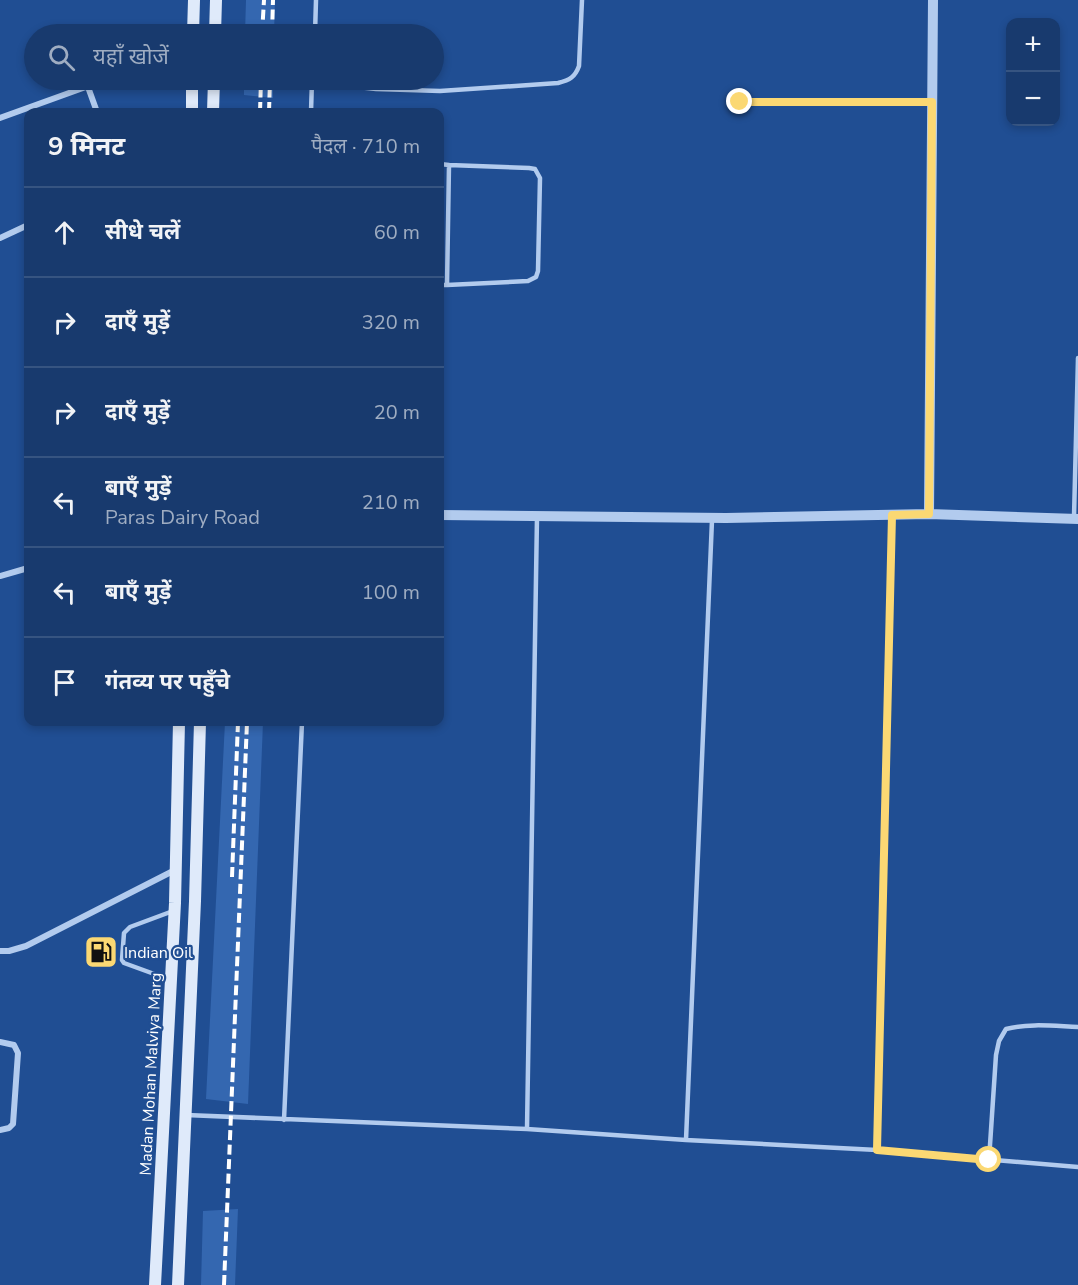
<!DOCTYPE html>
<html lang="hi">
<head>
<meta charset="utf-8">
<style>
  :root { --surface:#183a6e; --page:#254576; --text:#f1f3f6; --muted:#9fadc2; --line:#365481 }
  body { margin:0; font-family:"Nunito Sans","Noto Sans Devanagari",sans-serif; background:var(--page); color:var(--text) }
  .controls { position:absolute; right:18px; top:18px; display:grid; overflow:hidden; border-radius:12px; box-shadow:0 3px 9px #0003 }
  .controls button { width:54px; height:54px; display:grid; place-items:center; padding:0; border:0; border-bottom:2px solid var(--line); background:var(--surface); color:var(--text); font:30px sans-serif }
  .stop { position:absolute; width:18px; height:18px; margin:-14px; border:4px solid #fbd873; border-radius:50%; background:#fff }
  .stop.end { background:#fbd873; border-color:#fff; box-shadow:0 2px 6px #0008 }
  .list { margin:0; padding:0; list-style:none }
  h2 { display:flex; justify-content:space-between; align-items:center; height:78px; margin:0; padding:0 24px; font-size:26px }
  h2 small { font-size:20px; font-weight:400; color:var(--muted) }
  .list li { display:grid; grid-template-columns:39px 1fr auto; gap:18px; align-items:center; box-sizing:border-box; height:90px; padding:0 24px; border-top:2px solid var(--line) }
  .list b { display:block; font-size:22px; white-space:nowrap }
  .list p { margin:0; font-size:20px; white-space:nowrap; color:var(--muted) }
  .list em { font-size:20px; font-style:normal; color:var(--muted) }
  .icon { flex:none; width:33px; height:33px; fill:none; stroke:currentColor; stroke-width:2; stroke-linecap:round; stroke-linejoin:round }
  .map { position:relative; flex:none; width:1078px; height:1285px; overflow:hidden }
  .search { position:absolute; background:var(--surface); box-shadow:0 3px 9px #0003; left:24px; top:24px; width:420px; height:66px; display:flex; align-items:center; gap:15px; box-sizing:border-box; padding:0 21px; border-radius:33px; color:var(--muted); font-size:22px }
  .panel { position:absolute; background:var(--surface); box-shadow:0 3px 9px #0003; left:24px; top:108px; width:420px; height:618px; border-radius:12px }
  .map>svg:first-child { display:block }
  .green { fill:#3467b0 }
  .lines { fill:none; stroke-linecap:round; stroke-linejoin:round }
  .service { stroke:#b2cbee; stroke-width:4.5 }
  .minor { stroke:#b2cbee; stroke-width:6 }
  .tertiary { stroke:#b2cbee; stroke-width:10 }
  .secondary { stroke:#dfeafa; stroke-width:12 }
  .rail { stroke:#fff; stroke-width:4; stroke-dasharray:10 4.5; stroke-linecap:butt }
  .route { stroke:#fbd873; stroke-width:8 }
  .labels { text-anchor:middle; stroke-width:4.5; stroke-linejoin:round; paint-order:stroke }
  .poi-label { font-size:16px; fill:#fff; stroke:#204e93; text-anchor:start }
  .street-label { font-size:16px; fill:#fff; stroke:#204e93 }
</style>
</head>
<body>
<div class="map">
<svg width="1078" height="1285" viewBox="0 0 1078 1285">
  <rect width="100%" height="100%" fill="#204e93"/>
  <path class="green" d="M246 0H275L274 34H245Z
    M244 80H273V98L244 95Z
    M225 722H263L248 1104 206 1099Z
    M238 1209 235 1285H201L203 1211Z"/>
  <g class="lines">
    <path class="service" d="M315 34 316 0
      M312 82 376 89 440 91 558 83C570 80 575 77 579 66L582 0
      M740 102H932
      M311 112 312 80
      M440 164 449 165 447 285H440
      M447 285 528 281 536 277 538 271 540 178 535 169 529 168 449 165
      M1074 517 1078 358
      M168 979 124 963 122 960 124 933 130 927 173 911
      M186 1115 527 1129 686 1140 877 1150 1078 1167
      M284 1120 302 722
      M527 1129 537 517
      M686 1140 712 520
      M877 1150 892 515
      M989 1160 996 1055 999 1041 1006 1029C1030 1023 1053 1026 1078 1027"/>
    <path class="minor" d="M88 87 97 112
      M0 118 105 80
      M0 238 28 225
      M0 576 28 568
      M0 951H9L26 946 175 870
      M0 1042 14 1045 18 1053 13 1124 9 1128 0 1130"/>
    <path class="tertiary" d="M929 514 933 0
      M440 515 726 518 929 514 1078 519"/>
    <path class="secondary" d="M193 34 194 0
      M215 34 216 0
      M192 112V80
      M213 112 214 80
      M155 1285 175 903 179 722
      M178 1285 195 901 200 722"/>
    <path class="rail" d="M262 34 264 0
      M272 34 273 0
      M260 112 261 80
      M269 112 270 80
      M232 877 238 722
      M224 1285 247 722"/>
  </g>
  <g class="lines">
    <path class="route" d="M740 102H932L929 514 892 515 877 1150 989 1160"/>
  </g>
  <defs>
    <g id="fuel-square" transform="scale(1.725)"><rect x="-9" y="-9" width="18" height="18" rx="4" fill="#fbd873" stroke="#204e93"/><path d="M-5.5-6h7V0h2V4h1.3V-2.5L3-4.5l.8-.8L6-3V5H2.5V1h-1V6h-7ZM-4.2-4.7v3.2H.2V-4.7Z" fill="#111"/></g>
  </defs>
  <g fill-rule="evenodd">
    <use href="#fuel-square" x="101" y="952"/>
  </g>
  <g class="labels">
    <g class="poi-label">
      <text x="124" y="958">Indian Oil</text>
    </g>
    <g class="street-label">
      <text transform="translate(150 1074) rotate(-87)" y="6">Madan Mohan Malviya Marg</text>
    </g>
  </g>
</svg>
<div class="controls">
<button>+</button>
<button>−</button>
</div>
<div class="stop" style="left:989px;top:1160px"></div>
<div class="stop end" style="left:740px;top:102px"></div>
<div class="search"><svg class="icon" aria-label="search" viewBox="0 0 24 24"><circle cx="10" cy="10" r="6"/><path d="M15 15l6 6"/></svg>यहाँ खोजें</div>
<section class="panel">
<h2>9 मिनट<small>पैदल · 710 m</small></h2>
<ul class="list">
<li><svg class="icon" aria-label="ahead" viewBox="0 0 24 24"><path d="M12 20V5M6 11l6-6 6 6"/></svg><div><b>सीधे चलें</b></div><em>60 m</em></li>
<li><svg class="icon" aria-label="right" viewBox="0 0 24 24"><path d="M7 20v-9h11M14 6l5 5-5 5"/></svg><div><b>दाएँ मुड़ें</b></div><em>320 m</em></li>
<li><svg class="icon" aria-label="right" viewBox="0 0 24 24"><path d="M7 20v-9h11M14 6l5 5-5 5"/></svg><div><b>दाएँ मुड़ें</b></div><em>20 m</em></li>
<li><svg class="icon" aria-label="left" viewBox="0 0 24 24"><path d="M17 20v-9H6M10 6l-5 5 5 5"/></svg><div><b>बाएँ मुड़ें</b><p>Paras Dairy Road</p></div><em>210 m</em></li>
<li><svg class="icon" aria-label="left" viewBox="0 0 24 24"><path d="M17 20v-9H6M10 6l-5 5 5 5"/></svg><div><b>बाएँ मुड़ें</b></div><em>100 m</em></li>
<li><svg class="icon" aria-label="arrive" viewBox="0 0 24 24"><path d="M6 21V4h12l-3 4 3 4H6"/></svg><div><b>गंतव्य पर पहुँचे</b></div></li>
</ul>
</section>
</div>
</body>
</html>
